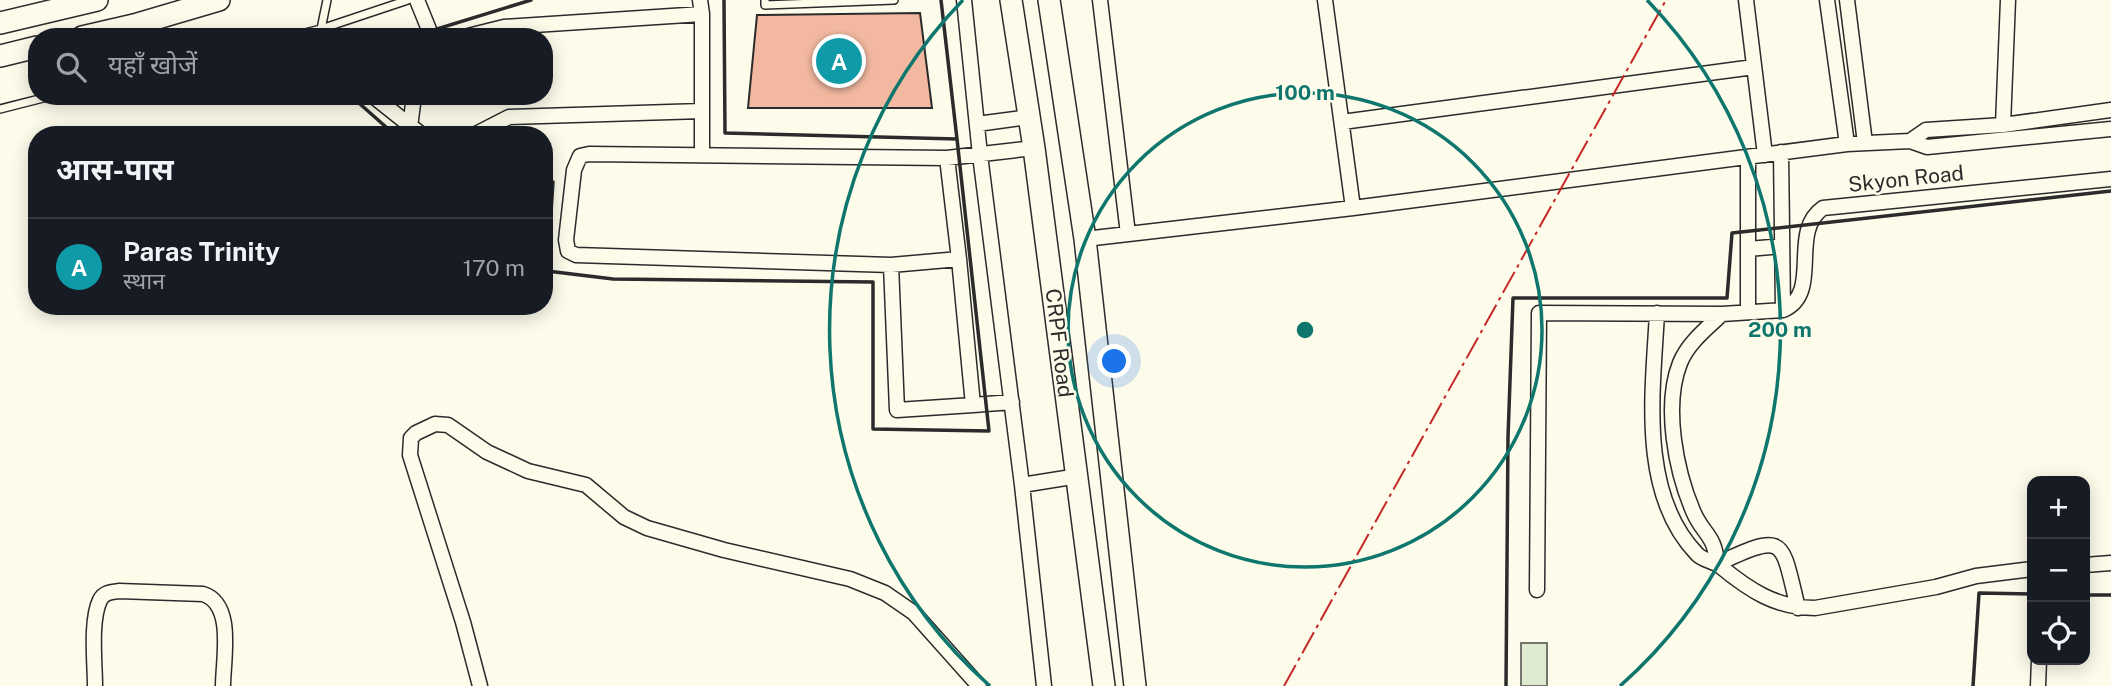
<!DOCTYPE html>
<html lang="hi">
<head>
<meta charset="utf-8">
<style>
  :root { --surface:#171b24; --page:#242831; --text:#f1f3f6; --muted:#9ea1a6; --line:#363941; --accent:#c62828 }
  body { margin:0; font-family:"Public Sans","Noto Sans Devanagari",sans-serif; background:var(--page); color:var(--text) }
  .controls { position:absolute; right:21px; bottom:21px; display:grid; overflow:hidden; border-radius:14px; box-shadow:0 4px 18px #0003 }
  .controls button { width:63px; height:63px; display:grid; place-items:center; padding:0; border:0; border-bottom:2px solid var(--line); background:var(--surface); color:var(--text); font:35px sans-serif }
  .you { position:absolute; left:1115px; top:362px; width:24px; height:24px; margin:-18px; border:5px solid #fff; border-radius:50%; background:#1a73e8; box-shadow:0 0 0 10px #1a73e833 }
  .badge { display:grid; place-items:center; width:46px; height:46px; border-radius:50%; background:var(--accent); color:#fff; font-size:23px; font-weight:700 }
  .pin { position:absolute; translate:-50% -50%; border:4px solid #fff; box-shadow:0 2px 7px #0006 }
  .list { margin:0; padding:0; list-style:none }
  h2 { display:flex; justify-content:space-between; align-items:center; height:91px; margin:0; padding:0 28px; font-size:30px }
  h2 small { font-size:23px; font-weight:400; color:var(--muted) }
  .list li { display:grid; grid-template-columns:46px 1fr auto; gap:21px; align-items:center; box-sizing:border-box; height:98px; padding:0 28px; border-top:2px solid var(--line) }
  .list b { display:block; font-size:26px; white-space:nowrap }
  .list p { margin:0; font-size:23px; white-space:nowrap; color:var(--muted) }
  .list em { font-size:23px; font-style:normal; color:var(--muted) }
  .icon { flex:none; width:38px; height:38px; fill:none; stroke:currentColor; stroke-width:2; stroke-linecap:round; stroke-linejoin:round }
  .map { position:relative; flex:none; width:2111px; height:686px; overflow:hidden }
  .search { position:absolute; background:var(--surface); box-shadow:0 4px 18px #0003; left:28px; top:28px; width:525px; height:77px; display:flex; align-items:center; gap:18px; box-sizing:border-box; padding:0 24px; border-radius:28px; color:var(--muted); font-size:26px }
  .panel { position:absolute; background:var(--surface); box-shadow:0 4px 18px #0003; left:28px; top:126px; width:525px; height:189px; border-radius:28px }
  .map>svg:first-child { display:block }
  .green { fill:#deebd1; stroke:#74746e; stroke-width:2 }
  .building { fill:#f2b8a0; stroke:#2b2b2b; stroke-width:2 }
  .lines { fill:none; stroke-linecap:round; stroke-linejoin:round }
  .lane-casing { stroke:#2b2b2b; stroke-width:10 }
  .street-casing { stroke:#2b2b2b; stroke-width:17 }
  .secondary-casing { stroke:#2b2b2b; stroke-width:24 }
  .lane { stroke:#fdfbea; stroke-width:7 }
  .street { stroke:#fdfbea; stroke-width:14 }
  .secondary { stroke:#fdfbea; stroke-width:21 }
  .wall { stroke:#2b2b2b; stroke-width:3.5 }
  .power { stroke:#c62828; stroke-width:2; stroke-dasharray:24 5 3.5 5; stroke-linecap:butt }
  .ring { fill:none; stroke:#0f766e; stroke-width:3.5 }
  .labels { text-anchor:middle; stroke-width:5; stroke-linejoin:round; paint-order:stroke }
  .street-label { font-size:21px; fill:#2b2b2b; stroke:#fdfbea }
  .centre { fill:#0f766e; stroke:#fdfbea; stroke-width:3.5 }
  .ring-label { font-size:21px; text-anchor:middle; font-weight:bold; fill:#0f766e; stroke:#fdfbea; stroke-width:5; stroke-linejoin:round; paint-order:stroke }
</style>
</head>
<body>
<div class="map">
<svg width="2111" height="686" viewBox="0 0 2111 686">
  <rect width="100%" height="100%" fill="#fdfbea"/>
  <path class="green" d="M1521 643H1547V686H1521Z"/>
  <path class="building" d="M920 13 932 108H748L757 15Z"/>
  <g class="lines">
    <g class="lane-casing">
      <path id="lane" d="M765 0V5L894 0
        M321 29 327 0
        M289 37 321 29 408 0
        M0 109 51 96"/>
    </g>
    <g class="street-casing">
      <path id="street" d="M417 0 432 37
        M700 0 702 14V154
        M964 0 980 155 1022 485
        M1100 0 1128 234
        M1325 0 1353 208
        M1746 0 1765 155
        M1827 0 1847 144
        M1847 0 1865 143
        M464 37 504 27 702 14
        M373 96 422 135
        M1342 122 1754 67
        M977 124 1029 117
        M2003 125 2008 0
        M410 127 414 96
        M474 135 509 117 702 111
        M1910 141 1926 130 2003 125 2111 110
        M947 158 959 259 891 265 576 255 568 251 566 240 574 170 580 156 589 154 947 158 1034 148
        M1748 158V312
        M1085 239 1353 208 1847 144 1910 141 1927 147 2111 129
        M1748 249 1782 246
        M891 265 897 410 973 405 959 259
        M1783 310C1823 293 1788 232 1823 208L2111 179
        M1657 313C1653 390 1638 493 1697 554 1702 560 1713 561 1720 566 1749 590 1776 608 1815 608L1936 587 1976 576 2032 569
        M973 405 1012 402
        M1717 564C1715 534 1703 535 1693 511 1676 471 1663 406 1680 363 1688 343 1707 328 1722 314
        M1717 564C1787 531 1781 539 1798 608
        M2085 565 2111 563
        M1537 590 1539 313 1722 314 1783 310 1781 152
        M95 686C95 663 90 621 100 600 104 592 112 592 119 591L203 594C235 604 223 659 223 686
        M480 686 463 622 410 455 411 438 416 433 435 424 448 425 487 452 528 471 586 485 624 517 647 528 724 550 850 579 885 593 914 613 979 686
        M1044 686 1022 485 1078 476
        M2038 686 2039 660"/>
    </g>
    <g class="secondary-casing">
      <path id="secondary" d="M1011 0 1034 148 1104 686
        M1049 0 1085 239 1135 686
        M0 23 97 0
        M82 37 134 25 219 0
        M0 56 37 47"/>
    </g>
    <use href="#lane" class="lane"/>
    <use href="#street" class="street"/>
    <use href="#secondary" class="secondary"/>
    <path class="wall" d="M941 0 957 139H954
      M411 37 531 0
      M351 96 395 135
      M544 182H553L547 271 613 279 873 282V429L989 431 957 139 725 133 724 0
      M2085 595H2111
      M1506 686 1508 437 1513 298H1727L1732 233 2111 191
      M1973 686 1979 593 2032 594"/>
    <path class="power" d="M1284 686 1666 0"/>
  </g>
  <g class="ring">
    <circle cx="1305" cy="330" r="237"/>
    <path d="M990 686A475 475 0 0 1 963 0M1647 0A475 475 0 0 1 1620 686"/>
  </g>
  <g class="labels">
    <g class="street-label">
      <text transform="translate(1906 179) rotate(-6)" y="7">Skyon Road</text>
      <text transform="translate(1059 343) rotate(83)" y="7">CRPF Road</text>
    </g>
  </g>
  <circle cx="1305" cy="330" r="10" class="centre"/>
  <g class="ring-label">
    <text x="1305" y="100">100 m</text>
    <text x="1780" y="337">200 m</text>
  </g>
</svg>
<div class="controls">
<button>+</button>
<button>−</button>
<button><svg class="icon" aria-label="locate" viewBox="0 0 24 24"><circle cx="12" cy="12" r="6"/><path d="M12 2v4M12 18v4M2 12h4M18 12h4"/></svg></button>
</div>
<div class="you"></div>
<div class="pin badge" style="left:839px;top:61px;background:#0f9aa8">A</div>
<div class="search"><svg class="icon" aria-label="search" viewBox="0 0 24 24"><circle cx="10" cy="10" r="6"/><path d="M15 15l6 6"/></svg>यहाँ खोजें</div>
<section class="panel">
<h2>आस-पास<small></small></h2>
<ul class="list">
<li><span class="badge" style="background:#0f9aa8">A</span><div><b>Paras Trinity</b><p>स्थान</p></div><em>170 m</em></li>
</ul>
</section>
</div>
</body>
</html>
